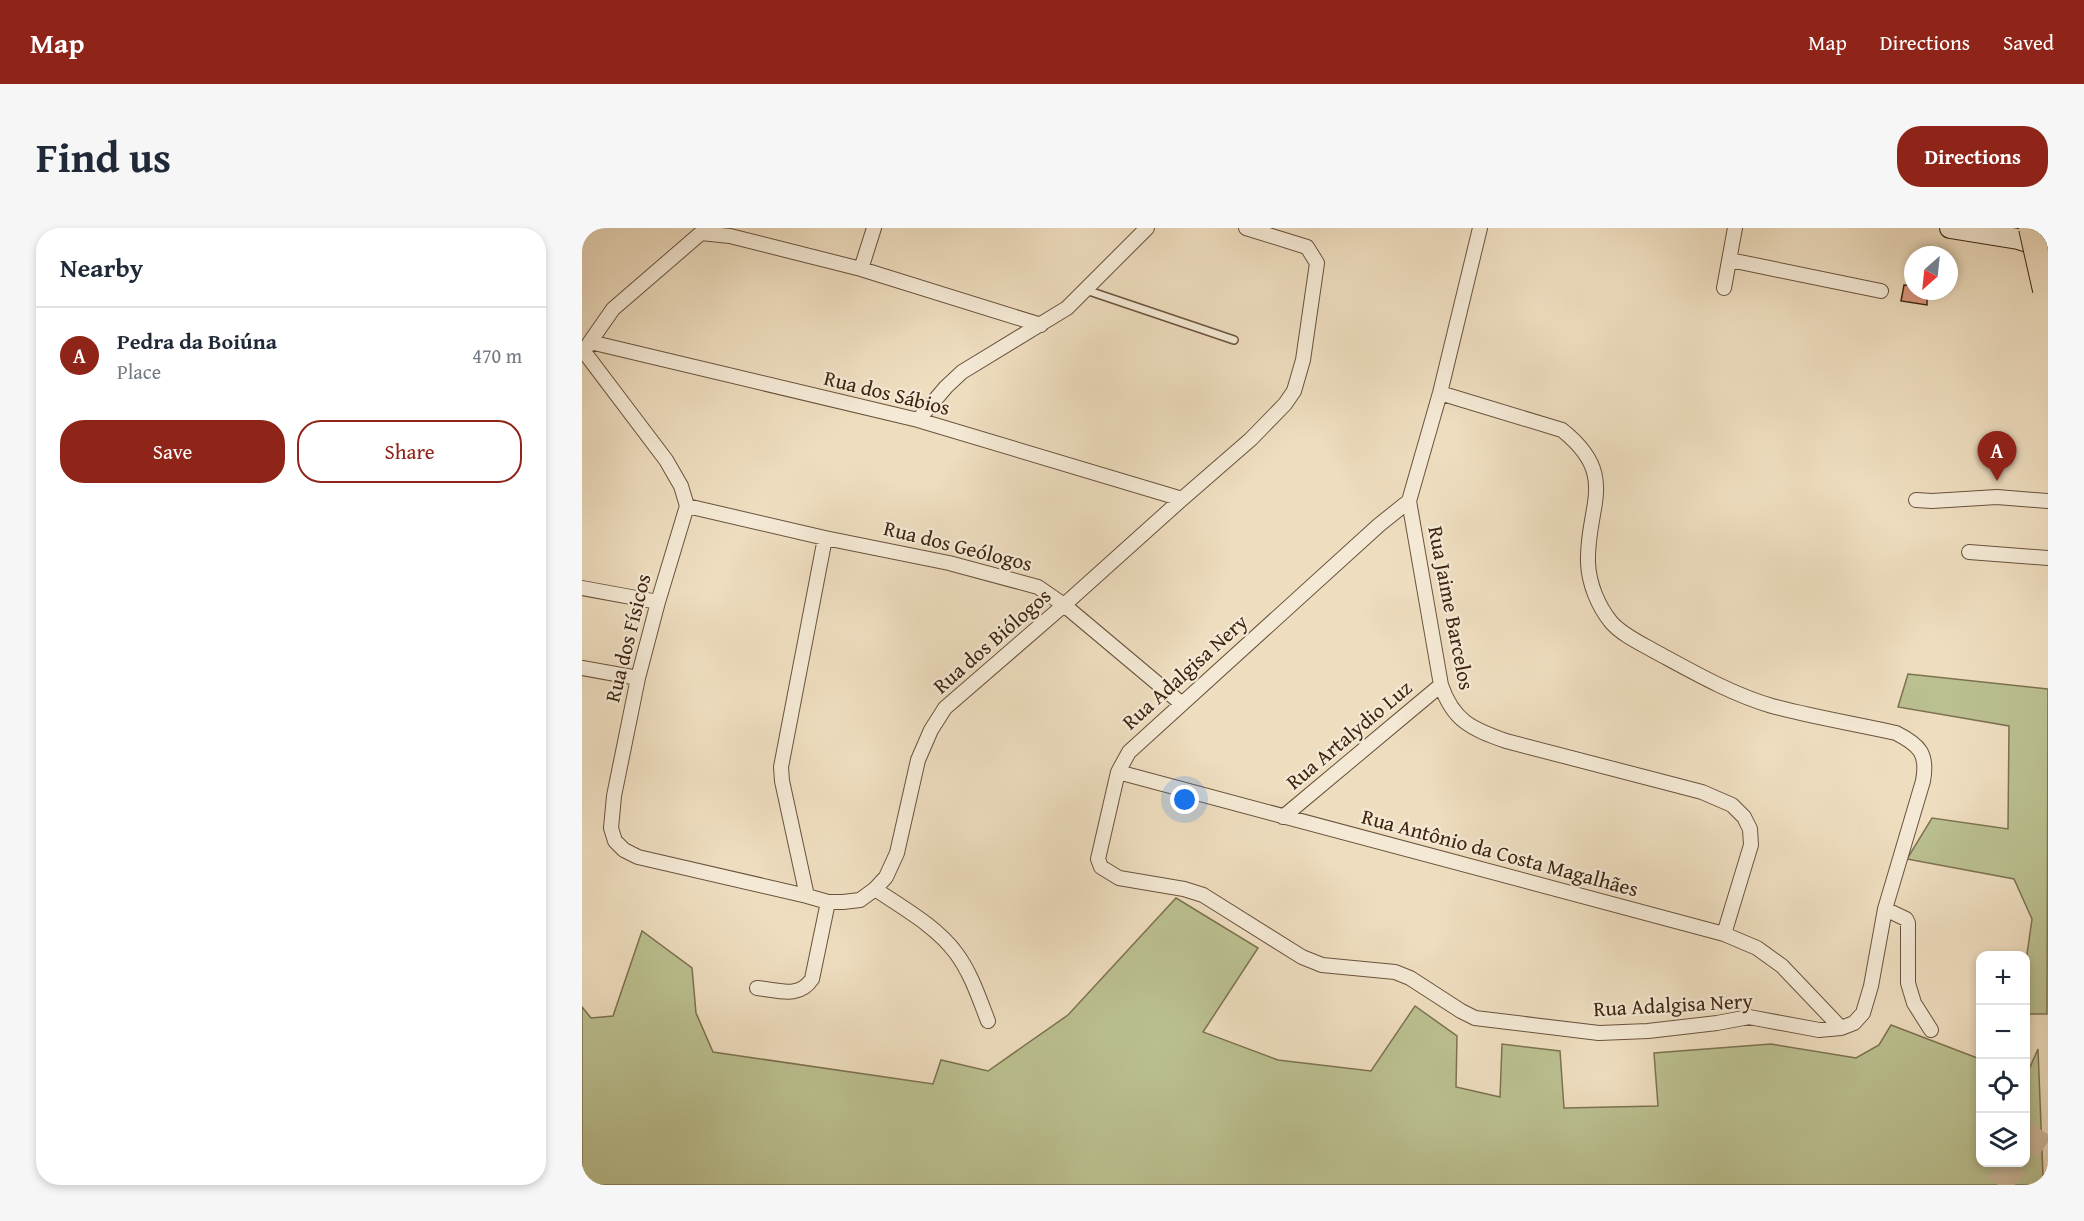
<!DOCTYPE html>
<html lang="en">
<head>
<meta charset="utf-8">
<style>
  :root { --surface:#fff; --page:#f6f6f7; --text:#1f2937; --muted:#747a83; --line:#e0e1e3; --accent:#8f2418 }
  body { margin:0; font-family:"Gentium Book Plus",serif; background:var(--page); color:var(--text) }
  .controls { position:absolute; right:18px; bottom:18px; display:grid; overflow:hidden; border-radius:12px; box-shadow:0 3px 9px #0003 }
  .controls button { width:54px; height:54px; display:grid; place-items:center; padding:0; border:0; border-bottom:2px solid var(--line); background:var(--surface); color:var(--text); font:30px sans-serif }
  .compass { position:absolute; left:1322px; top:18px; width:54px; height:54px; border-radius:50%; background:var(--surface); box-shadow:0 3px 9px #0003; rotate:207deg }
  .you { position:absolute; left:603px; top:572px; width:21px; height:21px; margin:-15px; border:4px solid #fff; border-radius:50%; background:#1a73e8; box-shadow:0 0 0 9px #1a73e833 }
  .badge { display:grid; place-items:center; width:39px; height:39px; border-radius:50%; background:var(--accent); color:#fff; font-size:20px; font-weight:700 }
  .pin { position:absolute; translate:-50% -50px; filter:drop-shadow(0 2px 3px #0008) }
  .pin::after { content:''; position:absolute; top:32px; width:21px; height:18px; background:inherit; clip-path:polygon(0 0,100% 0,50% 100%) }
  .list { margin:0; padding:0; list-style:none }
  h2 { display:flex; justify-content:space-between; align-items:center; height:78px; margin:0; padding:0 24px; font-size:26px }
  h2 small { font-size:20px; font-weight:400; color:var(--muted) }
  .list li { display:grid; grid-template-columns:39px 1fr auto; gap:18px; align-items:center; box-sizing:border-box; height:96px; padding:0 24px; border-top:2px solid var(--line) }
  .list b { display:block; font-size:22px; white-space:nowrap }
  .list p { margin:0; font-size:20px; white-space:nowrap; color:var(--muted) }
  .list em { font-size:20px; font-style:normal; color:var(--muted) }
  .actions { display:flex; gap:12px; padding:18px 24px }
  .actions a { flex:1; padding:14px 0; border:2px solid var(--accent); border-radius:24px; text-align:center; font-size:21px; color:var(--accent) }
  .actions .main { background:var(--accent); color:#fff }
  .icon { flex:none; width:33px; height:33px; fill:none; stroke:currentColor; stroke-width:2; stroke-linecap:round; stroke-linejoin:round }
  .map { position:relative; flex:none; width:1466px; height:957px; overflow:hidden; border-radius:24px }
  header { display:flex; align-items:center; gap:36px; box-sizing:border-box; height:84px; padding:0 30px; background:var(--accent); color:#fff }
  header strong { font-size:28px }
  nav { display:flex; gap:33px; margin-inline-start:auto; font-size:21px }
  .intro { display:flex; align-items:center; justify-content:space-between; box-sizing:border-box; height:144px; padding:0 36px }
  h1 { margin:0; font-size:42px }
  .button { padding:15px 27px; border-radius:24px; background:var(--accent); color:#fff; font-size:21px; font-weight:700 }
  main { display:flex; gap:36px; padding:0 36px }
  aside { flex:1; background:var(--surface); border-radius:24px; box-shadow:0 3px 9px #0003 }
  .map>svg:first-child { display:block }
  .green { fill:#bbc090; stroke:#7c7250; stroke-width:1.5 }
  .building { fill:#dd9780; stroke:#3e2411; stroke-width:1.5 }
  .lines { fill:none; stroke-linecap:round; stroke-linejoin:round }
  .highway-tunnel { stroke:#cbb89c; stroke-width:26; stroke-dasharray:26 13; stroke-linecap:butt }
  .lane-casing { stroke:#6a523c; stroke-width:10 }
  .street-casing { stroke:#6a523c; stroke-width:16 }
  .secondary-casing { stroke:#3e2411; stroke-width:22 }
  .lane { stroke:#f4e9d5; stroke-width:7 }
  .street { stroke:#f4e9d5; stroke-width:14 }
  .secondary { stroke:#f4e9d5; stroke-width:20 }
  .highway-bridge-casing { stroke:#3e2411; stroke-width:28; stroke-linecap:butt }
  .highway-bridge { stroke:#eeddbf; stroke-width:26 }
  .labels { text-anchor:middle; stroke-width:4.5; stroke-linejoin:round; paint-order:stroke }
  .street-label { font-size:21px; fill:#3e2411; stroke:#f4e9d5 }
</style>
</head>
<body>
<header>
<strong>Map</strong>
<nav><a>Map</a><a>Directions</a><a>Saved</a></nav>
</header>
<div class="intro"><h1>Find us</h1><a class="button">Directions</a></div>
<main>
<aside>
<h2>Nearby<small></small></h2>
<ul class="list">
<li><span class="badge">A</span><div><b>Pedra da Boiúna</b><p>Place</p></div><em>470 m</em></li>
</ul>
<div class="actions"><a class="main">Save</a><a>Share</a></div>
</aside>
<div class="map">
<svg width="1466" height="957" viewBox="0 0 1466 957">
  <rect width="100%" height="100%" fill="#eeddbf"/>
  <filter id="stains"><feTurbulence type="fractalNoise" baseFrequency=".00333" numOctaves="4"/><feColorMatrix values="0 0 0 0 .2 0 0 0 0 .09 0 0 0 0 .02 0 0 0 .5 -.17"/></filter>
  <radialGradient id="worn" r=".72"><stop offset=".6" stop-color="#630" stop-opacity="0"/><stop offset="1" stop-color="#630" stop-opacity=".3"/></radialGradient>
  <path class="green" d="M1326 446 1466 461 1465 786H1444V733L1450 691 1432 651 1325 631 1350 590 1426 601 1427 498 1316 479Z
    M594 670 676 720 621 804 696 832 789 843 833 778 875 808 874 859 918 869 920 816 978 823 982 880 1076 878 1072 825 1189 816 1274 830 1297 817 1309 797 1398 831V934H1444V848L1456 821 1461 948 1466 957H0V779L9 790 31 788 60 703 110 740 114 785 131 824 351 856 359 832 406 843 486 787Z"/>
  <path class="building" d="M1322 57 1331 58V63H1345V77L1319 73Z"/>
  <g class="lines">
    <path class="highway-tunnel" d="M1444 923 1466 891
      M1416 957 1435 934"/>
    <g class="lane-casing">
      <path id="lane" d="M504 62 652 112"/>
    </g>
    <g class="street-casing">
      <path id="street" d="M898 0 858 165 827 273 859 457C871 493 890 501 924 513L1120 564 1150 577 1162 589 1168 601 1169 617 1142 706
        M1148 32 1299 63
        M279 41 292 0
        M1142 60 1153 0
        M8 114 31 81 119 5 148 8 279 41 459 97
        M0 121 84 232 99 258 105 278 76 374 56 450 32 568 29 600 33 613 42 622 56 629 225 668
        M2 124 8 114 336 192 600 271
        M336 192 364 159 380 144 485 80 565 0
        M1334 272 1350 273 1415 269 1466 273
        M827 273 797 297 547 524 536 544 516 631 519 639 537 650 602 661 621 667 720 729 740 737 813 744 828 750 879 783 893 790 1017 805 1066 803 1135 795 1167 789 1237 802 1259 800 1272 795 1281 785 1289 758 1303 681 1341 553C1346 526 1338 517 1314 505 1273 496 1231 489 1190 478 1149 466 1111 444 1074 424 1060 416 1040 407 1029 394 1016 378 1007 356 1006 335 1004 278 1038 248 980 202L858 165
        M105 278 243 310 367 335 456 359 482 377 600 476
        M243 310 199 539 200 553 225 668 246 674H261L278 672 293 661 304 649 315 625 336 532 349 502 363 480 482 377 600 271 669 211 703 176 712 163 721 132 735 35 725 19 664 0
        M1387 324 1466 330
        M0 360 76 374
        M0 440 56 450
        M536 544 1142 706 1175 720 1200 738 1259 800
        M701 589 859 457
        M293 661C321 680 354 698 374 725 389 745 397 770 406 793
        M1303 681 1324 691 1326 695V755L1332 775 1349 802
        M175 760C196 762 217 771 230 751L246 674"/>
    </g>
    <g class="secondary-casing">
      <path id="secondary" d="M1368 0 1436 11 1465 20"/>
    </g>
    <use href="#lane" class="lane"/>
    <use href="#street" class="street"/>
    <use href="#secondary" class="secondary"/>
    <g class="highway-bridge-casing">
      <path id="highway-bridge" d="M1450 0 1464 62"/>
    </g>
    <use href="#highway-bridge" class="highway-bridge"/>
  </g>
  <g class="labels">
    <g class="street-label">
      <text transform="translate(305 165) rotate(14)" y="7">Rua dos Sábios</text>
      <text transform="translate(376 318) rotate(14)" y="7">Rua dos Geólogos</text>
      <text transform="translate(869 380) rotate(79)" y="7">Rua Jaime Barcelos</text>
      <text transform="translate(46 410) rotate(-76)" y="7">Rua dos Físicos</text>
      <text transform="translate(410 413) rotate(-41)" y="7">Rua dos Biólogos</text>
      <text transform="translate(603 444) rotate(-42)" y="7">Rua Adalgisa Nery</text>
      <text transform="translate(767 507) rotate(-40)" y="7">Rua Artalydio Luz</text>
      <text transform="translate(918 625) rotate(15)" y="7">Rua Antônio da Costa Magalhães</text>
      <text transform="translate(1091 777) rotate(-3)" y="7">Rua Adalgisa Nery</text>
    </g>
  </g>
  <rect width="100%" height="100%" filter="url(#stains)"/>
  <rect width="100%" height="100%" fill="url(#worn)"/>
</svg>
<div class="controls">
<button>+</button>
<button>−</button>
<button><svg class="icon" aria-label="locate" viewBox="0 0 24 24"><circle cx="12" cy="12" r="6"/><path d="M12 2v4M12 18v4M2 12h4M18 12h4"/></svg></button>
<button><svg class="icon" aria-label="layers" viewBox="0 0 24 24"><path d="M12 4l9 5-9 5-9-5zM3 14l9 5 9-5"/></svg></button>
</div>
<svg class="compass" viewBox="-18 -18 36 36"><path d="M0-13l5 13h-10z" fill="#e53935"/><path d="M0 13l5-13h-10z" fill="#747a83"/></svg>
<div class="you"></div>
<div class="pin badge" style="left:1415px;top:253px">A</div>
</div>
</main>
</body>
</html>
